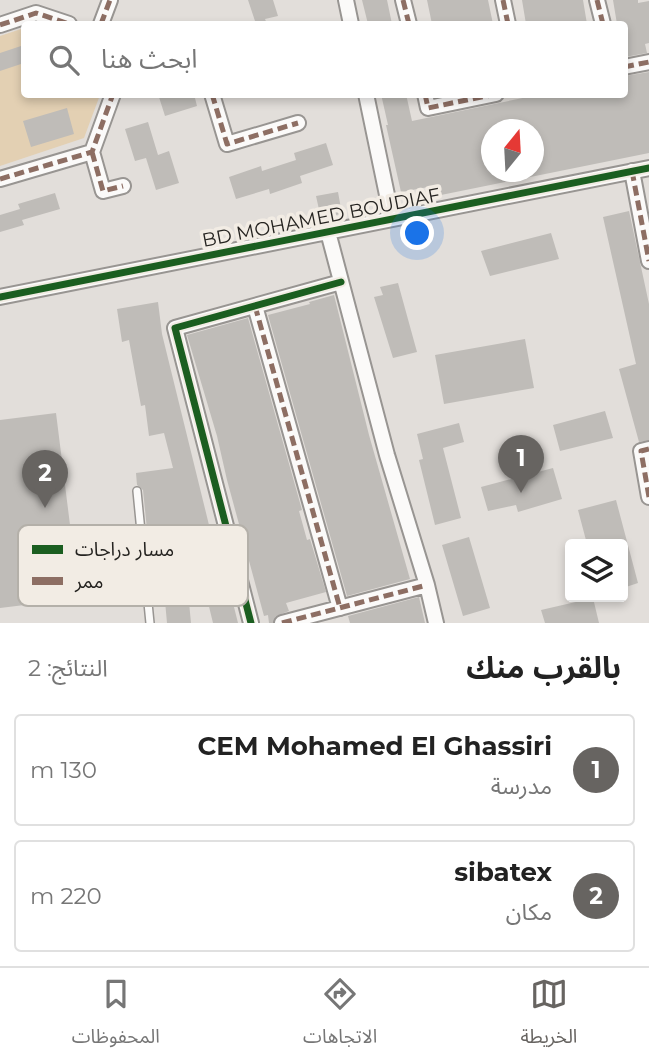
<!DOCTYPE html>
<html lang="ar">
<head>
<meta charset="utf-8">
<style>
  :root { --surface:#fff; --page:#f2f2f2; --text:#222; --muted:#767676; --line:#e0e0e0; --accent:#676461 }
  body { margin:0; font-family:Montserrat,"Noto Sans Arabic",sans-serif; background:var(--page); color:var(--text); direction:rtl }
  .controls { position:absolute; right:21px; bottom:21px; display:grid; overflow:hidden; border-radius:7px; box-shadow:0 4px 10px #0003 }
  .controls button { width:63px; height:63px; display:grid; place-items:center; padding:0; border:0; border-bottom:2px solid var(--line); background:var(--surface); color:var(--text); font:35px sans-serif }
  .compass { position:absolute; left:481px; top:119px; width:63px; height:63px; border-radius:50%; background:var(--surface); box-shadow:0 4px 10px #0003; rotate:18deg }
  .you { position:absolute; left:418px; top:234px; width:24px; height:24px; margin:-18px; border:5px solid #fff; border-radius:50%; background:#1a73e8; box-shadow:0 0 0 10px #1a73e833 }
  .badge { display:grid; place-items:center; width:46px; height:46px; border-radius:50%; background:var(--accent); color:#fff; font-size:23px; font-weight:700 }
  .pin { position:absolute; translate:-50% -58px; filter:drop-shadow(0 2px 4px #0008) }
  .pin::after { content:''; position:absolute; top:37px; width:24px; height:21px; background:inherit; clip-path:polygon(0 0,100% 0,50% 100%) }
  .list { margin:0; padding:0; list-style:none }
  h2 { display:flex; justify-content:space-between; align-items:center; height:91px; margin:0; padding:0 28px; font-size:30px }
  h2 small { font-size:23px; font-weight:400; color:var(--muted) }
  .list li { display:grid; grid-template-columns:46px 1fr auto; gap:21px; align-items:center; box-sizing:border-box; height:112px; margin:0 14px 14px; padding:0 14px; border:2px solid var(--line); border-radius:7px }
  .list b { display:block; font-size:26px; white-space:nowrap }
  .list p { margin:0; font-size:23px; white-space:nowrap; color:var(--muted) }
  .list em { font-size:23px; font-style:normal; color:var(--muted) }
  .icon { flex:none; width:38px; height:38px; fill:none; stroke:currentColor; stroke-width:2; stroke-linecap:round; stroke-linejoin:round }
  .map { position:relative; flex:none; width:649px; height:623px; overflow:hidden; direction:ltr }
  .search { position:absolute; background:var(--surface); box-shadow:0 4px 10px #0003; left:21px; right:21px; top:21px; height:77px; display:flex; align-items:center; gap:18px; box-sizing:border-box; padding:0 24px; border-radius:7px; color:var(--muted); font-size:26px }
  .sheet { height:343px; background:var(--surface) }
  nav { display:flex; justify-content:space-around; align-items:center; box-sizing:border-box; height:98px; border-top:2px solid var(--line); background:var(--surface); font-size:19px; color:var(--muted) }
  nav a { display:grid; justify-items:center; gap:4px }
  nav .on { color:var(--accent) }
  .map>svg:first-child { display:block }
  .green { fill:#e3d0b3 }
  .building { fill:#bfbcb8; fill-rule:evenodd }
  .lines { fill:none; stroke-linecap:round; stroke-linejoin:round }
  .lane-casing { stroke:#989592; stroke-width:10 }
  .street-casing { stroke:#989592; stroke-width:18 }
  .lane { stroke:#fbfaf9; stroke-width:7 }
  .street { stroke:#fbfaf9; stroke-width:14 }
  .quiet { stroke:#8d6e63; stroke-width:5; stroke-dasharray:10 5; stroke-linecap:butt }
  .cycleway-casing { stroke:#f2ece4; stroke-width:11 }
  .cycleway { stroke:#1b5e20; stroke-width:7 }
  .labels { text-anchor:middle; stroke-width:7; stroke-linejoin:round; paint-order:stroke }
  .street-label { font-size:19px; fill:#252320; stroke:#f2ece4 }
  .key { fill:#f2ece4; stroke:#b4b0a9; stroke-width:2 }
  .key-label { font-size:19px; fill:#252320 }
</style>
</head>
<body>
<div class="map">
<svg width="649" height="623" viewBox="0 0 649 623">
  <rect width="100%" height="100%" fill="#e2deda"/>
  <path class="green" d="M24 28V94L100 95 84 138 0 166V36Z"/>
  <path class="building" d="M248 0H273L278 16 265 19 267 24H256Z
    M362 0H387L392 24H368Z
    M427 0H488L493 24H432Z
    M522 0H583L587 24H526Z
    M613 0H638V3L649 1V43L645 44 647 53 625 57V24H617Z
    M24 45V63L0 71V53Z
    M649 72V153L436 196 434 186 401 192 386 125H388L381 94H406L412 121 542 94H625V76ZM492 130H534V172H492Z
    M158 94H194L197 106 165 116Z
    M67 108 74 134 31 147 23 121Z
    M148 122 158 155 169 151 179 183 156 190 146 158 135 161 125 129Z
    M326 143 333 165 300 176 302 183 270 194 269 189 236 199 229 177 261 166 262 171 296 160 294 153Z
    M338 192 342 214 335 215 336 220 322 223 316 196Z
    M55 193 60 209 22 220 24 225 0 232V215L20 209 18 204Z
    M629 211 649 304V440L639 442 619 369 636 364 603 217Z
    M551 233 559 259 490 276 481 251Z
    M398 283 417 352 393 358 374 297 383 295 380 287Z
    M334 295 369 435 410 579 347 596 268 315 310 304 309 302Z
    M158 302 162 334 209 525 217 594 230 591 238 623H213L195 549 184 551 191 623H167L162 568 151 569 143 490 137 485 136 473 173 468 164 433 149 436 145 405 141 406 129 340 122 342 117 309Z
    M248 318 302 510 299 511 307 540 310 539 326 592 286 603 289 611 276 616 273 623H269L268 615 264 616 227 480 217 436 187 335Z
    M525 339 534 388 444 404 435 355Z
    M605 411 613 438 560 451 553 425Z
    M56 413 77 581 130 575 133 596 90 600V597L0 608V420Z
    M459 423 464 442 443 448 461 518 435 525 419 460 423 459 417 434Z
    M553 468 562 499 518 512 516 505 488 511 481 487Z
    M616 500 638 583 623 588V544H587L578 510Z
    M469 537 490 608 463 616 442 545Z
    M419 597 425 623H350L348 616Z
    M593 598 599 623H545L541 610Z"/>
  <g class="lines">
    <g class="lane-casing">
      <path id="lane" d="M137 491 150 623"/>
    </g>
    <g class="street-casing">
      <path id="street" d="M346 0 351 24
        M403 0 409 24
        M503 0 508 24
        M597 0 603 24
        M101 24 110 0
        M0 25 36 13 69 24
        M624 67 649 62
        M212 94 227 144 298 123
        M366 94 392 219
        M425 94 428 108 496 94
        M92 152 103 191 123 186
        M632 171 649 261
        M0 179 92 152 113 94
        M328 232 387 455 427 585 436 623
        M0 297 649 168
        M255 306 340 608
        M649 449 641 451 649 497
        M251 623 175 328 341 282
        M282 623 427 585"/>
    </g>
    <use href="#lane" class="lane"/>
    <use href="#street" class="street"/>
    <path class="quiet" d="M403 0 409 24
      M503 0 508 24
      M597 0 603 24
      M101 24 110 0
      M0 25 36 13 69 24
      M624 67 649 62
      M212 94 227 144 298 123
      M425 94 428 108 496 94
      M92 152 103 191 123 186
      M632 171 649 261
      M0 179 92 152 113 94
      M255 306 340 608
      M649 449 641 451 649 497
      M282 623 427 585"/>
    <g class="cycleway-casing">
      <path id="cycleway" d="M0 297 649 168
        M251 623 175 328 341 282"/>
    </g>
    <use href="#cycleway" class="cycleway"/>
  </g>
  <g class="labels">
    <g class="street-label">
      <text transform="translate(321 217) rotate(-11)" y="7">BD MOHAMED BOUDIAF</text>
    </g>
  </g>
  <rect x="18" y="525" width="230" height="81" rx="10" class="key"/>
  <rect x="32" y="545" width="31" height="9" fill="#1b5e20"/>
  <rect x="32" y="577" width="31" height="8" fill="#8d6e63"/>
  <g class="key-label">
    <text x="75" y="556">مسار دراجات</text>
    <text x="75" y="588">ممر</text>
  </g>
</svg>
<div class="controls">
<button><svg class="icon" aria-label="layers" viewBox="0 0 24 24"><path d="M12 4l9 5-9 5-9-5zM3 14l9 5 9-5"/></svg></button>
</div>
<svg class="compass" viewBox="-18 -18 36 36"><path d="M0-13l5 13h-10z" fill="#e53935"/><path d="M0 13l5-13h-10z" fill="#767676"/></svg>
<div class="you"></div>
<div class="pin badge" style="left:521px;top:493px">1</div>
<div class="pin badge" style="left:45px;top:508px">2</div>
<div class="search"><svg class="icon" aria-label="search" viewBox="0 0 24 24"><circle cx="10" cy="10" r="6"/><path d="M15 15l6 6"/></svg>ابحث هنا</div>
</div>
<section class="sheet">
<h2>بالقرب منك<small>النتائج: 2</small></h2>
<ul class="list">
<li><span class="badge">1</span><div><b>CEM Mohamed El Ghassiri</b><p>مدرسة</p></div><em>130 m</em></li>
<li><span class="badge">2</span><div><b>sibatex</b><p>مكان</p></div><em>220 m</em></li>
</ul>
</section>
<nav>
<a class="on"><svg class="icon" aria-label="map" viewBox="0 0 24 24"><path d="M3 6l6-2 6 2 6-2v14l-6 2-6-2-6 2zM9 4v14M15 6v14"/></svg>الخريطة</a>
<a><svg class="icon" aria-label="directions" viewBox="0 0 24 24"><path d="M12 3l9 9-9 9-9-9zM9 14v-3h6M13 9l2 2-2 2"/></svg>الاتجاهات</a>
<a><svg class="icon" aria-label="saved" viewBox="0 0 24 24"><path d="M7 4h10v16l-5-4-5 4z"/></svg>المحفوظات</a>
</nav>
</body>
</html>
